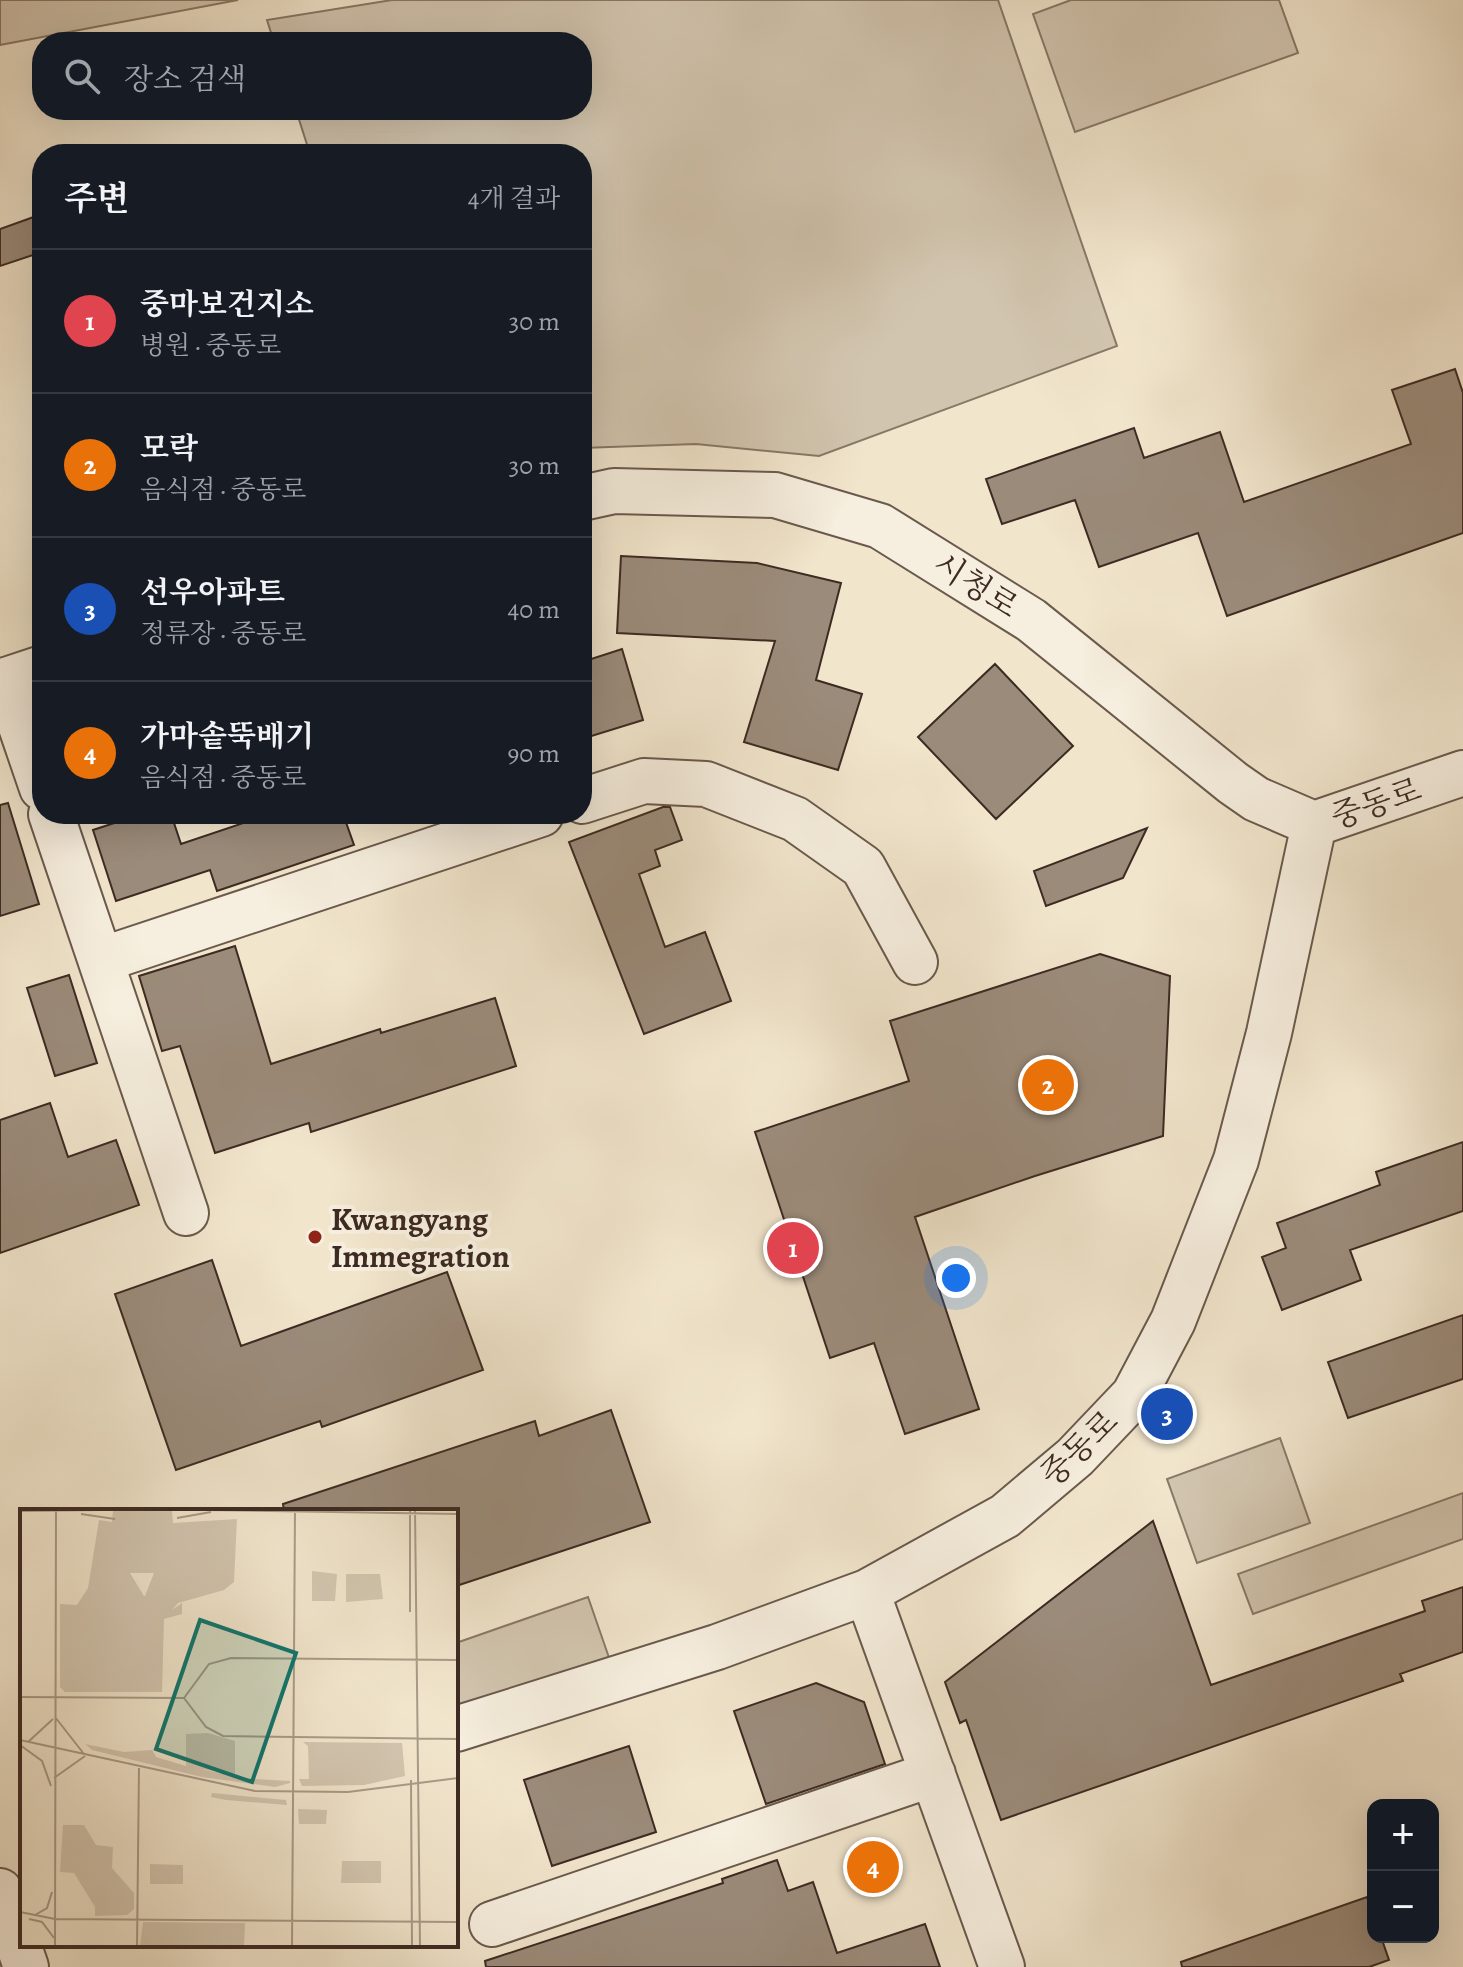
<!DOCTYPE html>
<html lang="ko">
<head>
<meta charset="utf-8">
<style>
  :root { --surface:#171b24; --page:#242831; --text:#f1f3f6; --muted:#9ea1a6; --line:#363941; --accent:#c59692 }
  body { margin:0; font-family:Alegreya,"Noto Serif KR",serif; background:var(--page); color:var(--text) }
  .controls { position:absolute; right:24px; bottom:24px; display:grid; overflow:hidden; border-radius:16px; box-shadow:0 8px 32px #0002 }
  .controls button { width:72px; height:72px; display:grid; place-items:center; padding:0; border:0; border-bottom:2px solid var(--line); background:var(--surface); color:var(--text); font:40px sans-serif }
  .you { position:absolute; left:956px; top:1278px; width:28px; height:28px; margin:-20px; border:6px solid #fff; border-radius:50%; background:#1a73e8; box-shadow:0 0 0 12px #1a73e833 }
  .badge { display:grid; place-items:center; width:52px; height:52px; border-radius:50%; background:var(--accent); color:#fff; font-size:26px; font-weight:700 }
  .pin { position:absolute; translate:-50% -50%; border:4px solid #fff; box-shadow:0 2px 8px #0006 }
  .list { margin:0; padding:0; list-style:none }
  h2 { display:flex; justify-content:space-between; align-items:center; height:104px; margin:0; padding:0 32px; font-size:34px }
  h2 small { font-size:26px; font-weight:400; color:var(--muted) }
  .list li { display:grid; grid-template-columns:52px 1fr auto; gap:24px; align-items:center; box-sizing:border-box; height:144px; padding:0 32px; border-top:2px solid var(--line) }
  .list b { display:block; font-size:30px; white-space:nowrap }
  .list p { margin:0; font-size:26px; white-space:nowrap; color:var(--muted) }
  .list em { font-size:26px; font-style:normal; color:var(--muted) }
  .icon { flex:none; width:44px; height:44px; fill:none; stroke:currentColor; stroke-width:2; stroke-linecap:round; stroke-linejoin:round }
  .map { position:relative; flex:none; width:1463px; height:1967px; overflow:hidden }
  .search { position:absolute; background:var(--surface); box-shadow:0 8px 32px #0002; left:32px; top:32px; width:560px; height:88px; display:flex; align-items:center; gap:20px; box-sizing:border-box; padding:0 28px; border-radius:32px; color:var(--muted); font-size:30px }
  .panel { position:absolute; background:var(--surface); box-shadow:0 8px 32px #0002; left:32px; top:144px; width:560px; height:680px; border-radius:32px }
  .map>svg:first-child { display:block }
  .green { fill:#d2c5af; stroke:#887868; stroke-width:2 }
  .building { fill:#9b8b7a; stroke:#3d2a22; stroke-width:2 }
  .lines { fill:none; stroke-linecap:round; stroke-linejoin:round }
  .minor-casing { stroke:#6a594c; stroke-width:48 }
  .minor { stroke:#f6eede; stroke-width:44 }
  .poi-dot { fill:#8f2418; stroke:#f6eede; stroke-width:3 }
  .labels { text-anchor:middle; stroke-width:8; stroke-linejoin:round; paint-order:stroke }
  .street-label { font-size:32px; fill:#3d2a22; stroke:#f6eede }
  .poi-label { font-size:32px; font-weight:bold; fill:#3d2a22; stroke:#f6eede; text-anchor:start }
  .inset-road { fill:none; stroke:#a99a88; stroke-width:2 }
  .view { fill:#0f766e; fill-opacity:0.15; stroke:#0f766e; stroke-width:4 }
  .inset-edge { fill:none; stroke:#3d2a22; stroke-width:4 }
</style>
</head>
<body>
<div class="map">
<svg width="1463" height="1967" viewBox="0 0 1463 1967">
  <rect width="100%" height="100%" fill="#f1e5cc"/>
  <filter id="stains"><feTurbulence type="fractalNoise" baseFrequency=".0025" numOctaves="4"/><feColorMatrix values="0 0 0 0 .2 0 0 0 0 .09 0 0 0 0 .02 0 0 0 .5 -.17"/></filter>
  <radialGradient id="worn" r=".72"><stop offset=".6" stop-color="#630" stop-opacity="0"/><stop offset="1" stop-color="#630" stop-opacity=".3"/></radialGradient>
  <path class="green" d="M0 0H238L0 45Z
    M392 0H998L1117 346 819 456 696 444 582 448V154H310L296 110H582V42H274L267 20Z
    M1071 0H1279L1298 53 1075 132 1033 14Z
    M1280 1438 1310 1523 1197 1563 1167 1479Z
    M1463 1493V1539L1253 1614 1238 1574Z
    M588 1597 614 1672 456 1723V1643Z"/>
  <path class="building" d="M42 214V252L0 266V229Z
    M1455 369 1463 393V533L1227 616 1198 533 1099 567 1075 500 1002 524 986 479 1134 428 1144 458 1220 432 1244 502 1411 444 1392 390Z
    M621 556 757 563 841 583 816 680 862 694 838 770 744 742 775 641 617 633Z
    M622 649 643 720 582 739V662Z
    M995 664 1073 746 996 819 918 737Z
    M8 803 39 904 0 916V805Z
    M663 807H670L682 840 655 850 660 866 639 874 665 947 705 932 731 1001 644 1034 569 842Z
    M142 814H171L181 844 270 814H343L354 845 217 891 210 870 116 901 93 830Z
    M1147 828 1123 878 1046 906 1034 871Z
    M235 946 271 1064 380 1029 381 1033 495 998 516 1066 311 1132 309 1123 215 1153 180 1046 162 1051 139 976Z
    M1100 954 1170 976 1163 1136 1035 1176 915 1217 979 1409 905 1434 874 1343 830 1358 755 1132 909 1081 890 1021Z
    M69 975 97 1063 55 1076 27 988Z
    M50 1103 68 1157 116 1140 139 1205 0 1253V1120Z
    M1463 1142V1211L1350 1250 1361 1280 1282 1310 1262 1257 1286 1248 1277 1223 1380 1185 1376 1172Z
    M212 1260 241 1346 447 1272 483 1370 322 1427 320 1421 176 1470 115 1294Z
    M1463 1315V1379L1348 1418 1328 1362Z
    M611 1410 650 1522 456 1586V1511H284L283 1504 535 1421 539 1436Z
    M1153 1521 1211 1685 1425 1611 1422 1601 1463 1587V1652L1400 1674 1403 1681 1001 1820 966 1720 960 1723 945 1682Z
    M816 1683 864 1702 885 1764 766 1804 734 1711Z
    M629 1746 656 1832 552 1866 524 1780Z
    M777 1860 788 1891 813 1882 837 1953 925 1924 940 1967H486L485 1961 723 1883 722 1879Z
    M1367 1897 1373 1915V1937H1381L1389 1960 1369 1967H1182L1181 1962Z"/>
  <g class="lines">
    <g class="minor-casing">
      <path id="minor" d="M582 498 614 491 775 495 880 526 1031 620 1233 783 1256 799 1314 824
        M5 680 42 788
        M0 682 42 668
        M582 801 644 781 706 784 795 819 863 867 915 962
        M51 814 186 1213
        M101 960 541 814
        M867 1592 1002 1967
        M456 1729 717 1647 867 1592 1005 1516 1075 1457 1134 1395 1173 1321 1236 1160 1269 1033 1314 824 1463 773
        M0 1891 26 1967
        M492 1924 933 1774"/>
    </g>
    <use href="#minor" class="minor"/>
  </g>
  <circle class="poi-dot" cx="315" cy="1237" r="8"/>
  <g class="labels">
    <g class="street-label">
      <text transform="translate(976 585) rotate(32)" y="11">시청로</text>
      <text transform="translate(1376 803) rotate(-19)" y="11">중동로</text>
      <text transform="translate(1079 1448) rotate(-44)" y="11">중동로</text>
    </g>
    <g class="poi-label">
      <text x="331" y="1230">Kwangyang<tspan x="331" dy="37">Immegration</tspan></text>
    </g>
  </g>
  <g transform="translate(20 1509)">
    <rect width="438" height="438" fill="#f1e5cc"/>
    <path d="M93 1H152L153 14 217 10 214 73 204 81 158 94 152 101 162 94V105L144 110 142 183H45L40 178V95L57 96 68 79 79 11 92 13ZM110 64H134L125 87H124ZM292 62 317 65 315 92H292ZM326 65H360L363 90 326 93ZM188 224 215 232V265L180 260 232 270 270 272V274L255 278 182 268 72 241 65 235 104 243 132 241 136 248 166 257V225ZM283 233 382 234 385 267 344 276 282 277 279 270H289L288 237ZM192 284 266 291 267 296 206 291 191 288ZM278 300 307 301 306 315H279ZM43 316H64L76 336 93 338 92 359 114 384V400L107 406 75 407V398L54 364 40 363ZM322 352H361V374H321ZM130 355 163 356V375H130ZM123 413 225 414 224 437H120Z" fill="#d2c5af" fill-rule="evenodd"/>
    <path class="inset-road" d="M187 1 438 5M395 1 400 437M0 2 81 1M61 5 95 10M157 9 191 3M390 103V1M0 188 164 189 189 155 211 149 438 151M164 189 186 218 203 227 438 230M35 208 64 245M0 231 235 282 328 283 438 269M8 233 33 210M0 236 22 252 31 277M34 269 65 247M391 271 392 437M0 403 35 410 438 413M15 406 27 399 32 383M9 410 22 413 34 429M35 437 36 1M117 437 119 259M272 437 275 1"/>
    <path class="view" d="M180 111 276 144 232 273 136 240Z"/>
    <rect width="438" height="438" class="inset-edge"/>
  </g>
  <rect width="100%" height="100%" filter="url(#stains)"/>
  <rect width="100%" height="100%" fill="url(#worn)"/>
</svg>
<div class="controls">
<button>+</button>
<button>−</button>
</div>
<div class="you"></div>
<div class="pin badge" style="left:793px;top:1248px;background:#e0444e">1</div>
<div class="pin badge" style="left:1048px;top:1085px;background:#e8710a">2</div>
<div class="pin badge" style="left:1167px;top:1414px;background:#1a4fb4">3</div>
<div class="pin badge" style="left:873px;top:1867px;background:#e8710a">4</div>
<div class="search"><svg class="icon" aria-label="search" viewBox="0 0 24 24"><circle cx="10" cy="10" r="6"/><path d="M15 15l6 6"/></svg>장소 검색</div>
<section class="panel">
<h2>주변<small>4개 결과</small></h2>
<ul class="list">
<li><span class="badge" style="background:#e0444e">1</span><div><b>중마보건지소</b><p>병원 · 중동로</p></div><em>30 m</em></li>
<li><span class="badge" style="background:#e8710a">2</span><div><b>모락</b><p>음식점 · 중동로</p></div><em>30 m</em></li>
<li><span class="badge" style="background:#1a4fb4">3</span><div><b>선우아파트</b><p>정류장 · 중동로</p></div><em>40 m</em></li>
<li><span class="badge" style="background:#e8710a">4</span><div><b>가마솥뚝배기</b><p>음식점 · 중동로</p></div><em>90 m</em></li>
</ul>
</section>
</div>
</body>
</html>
